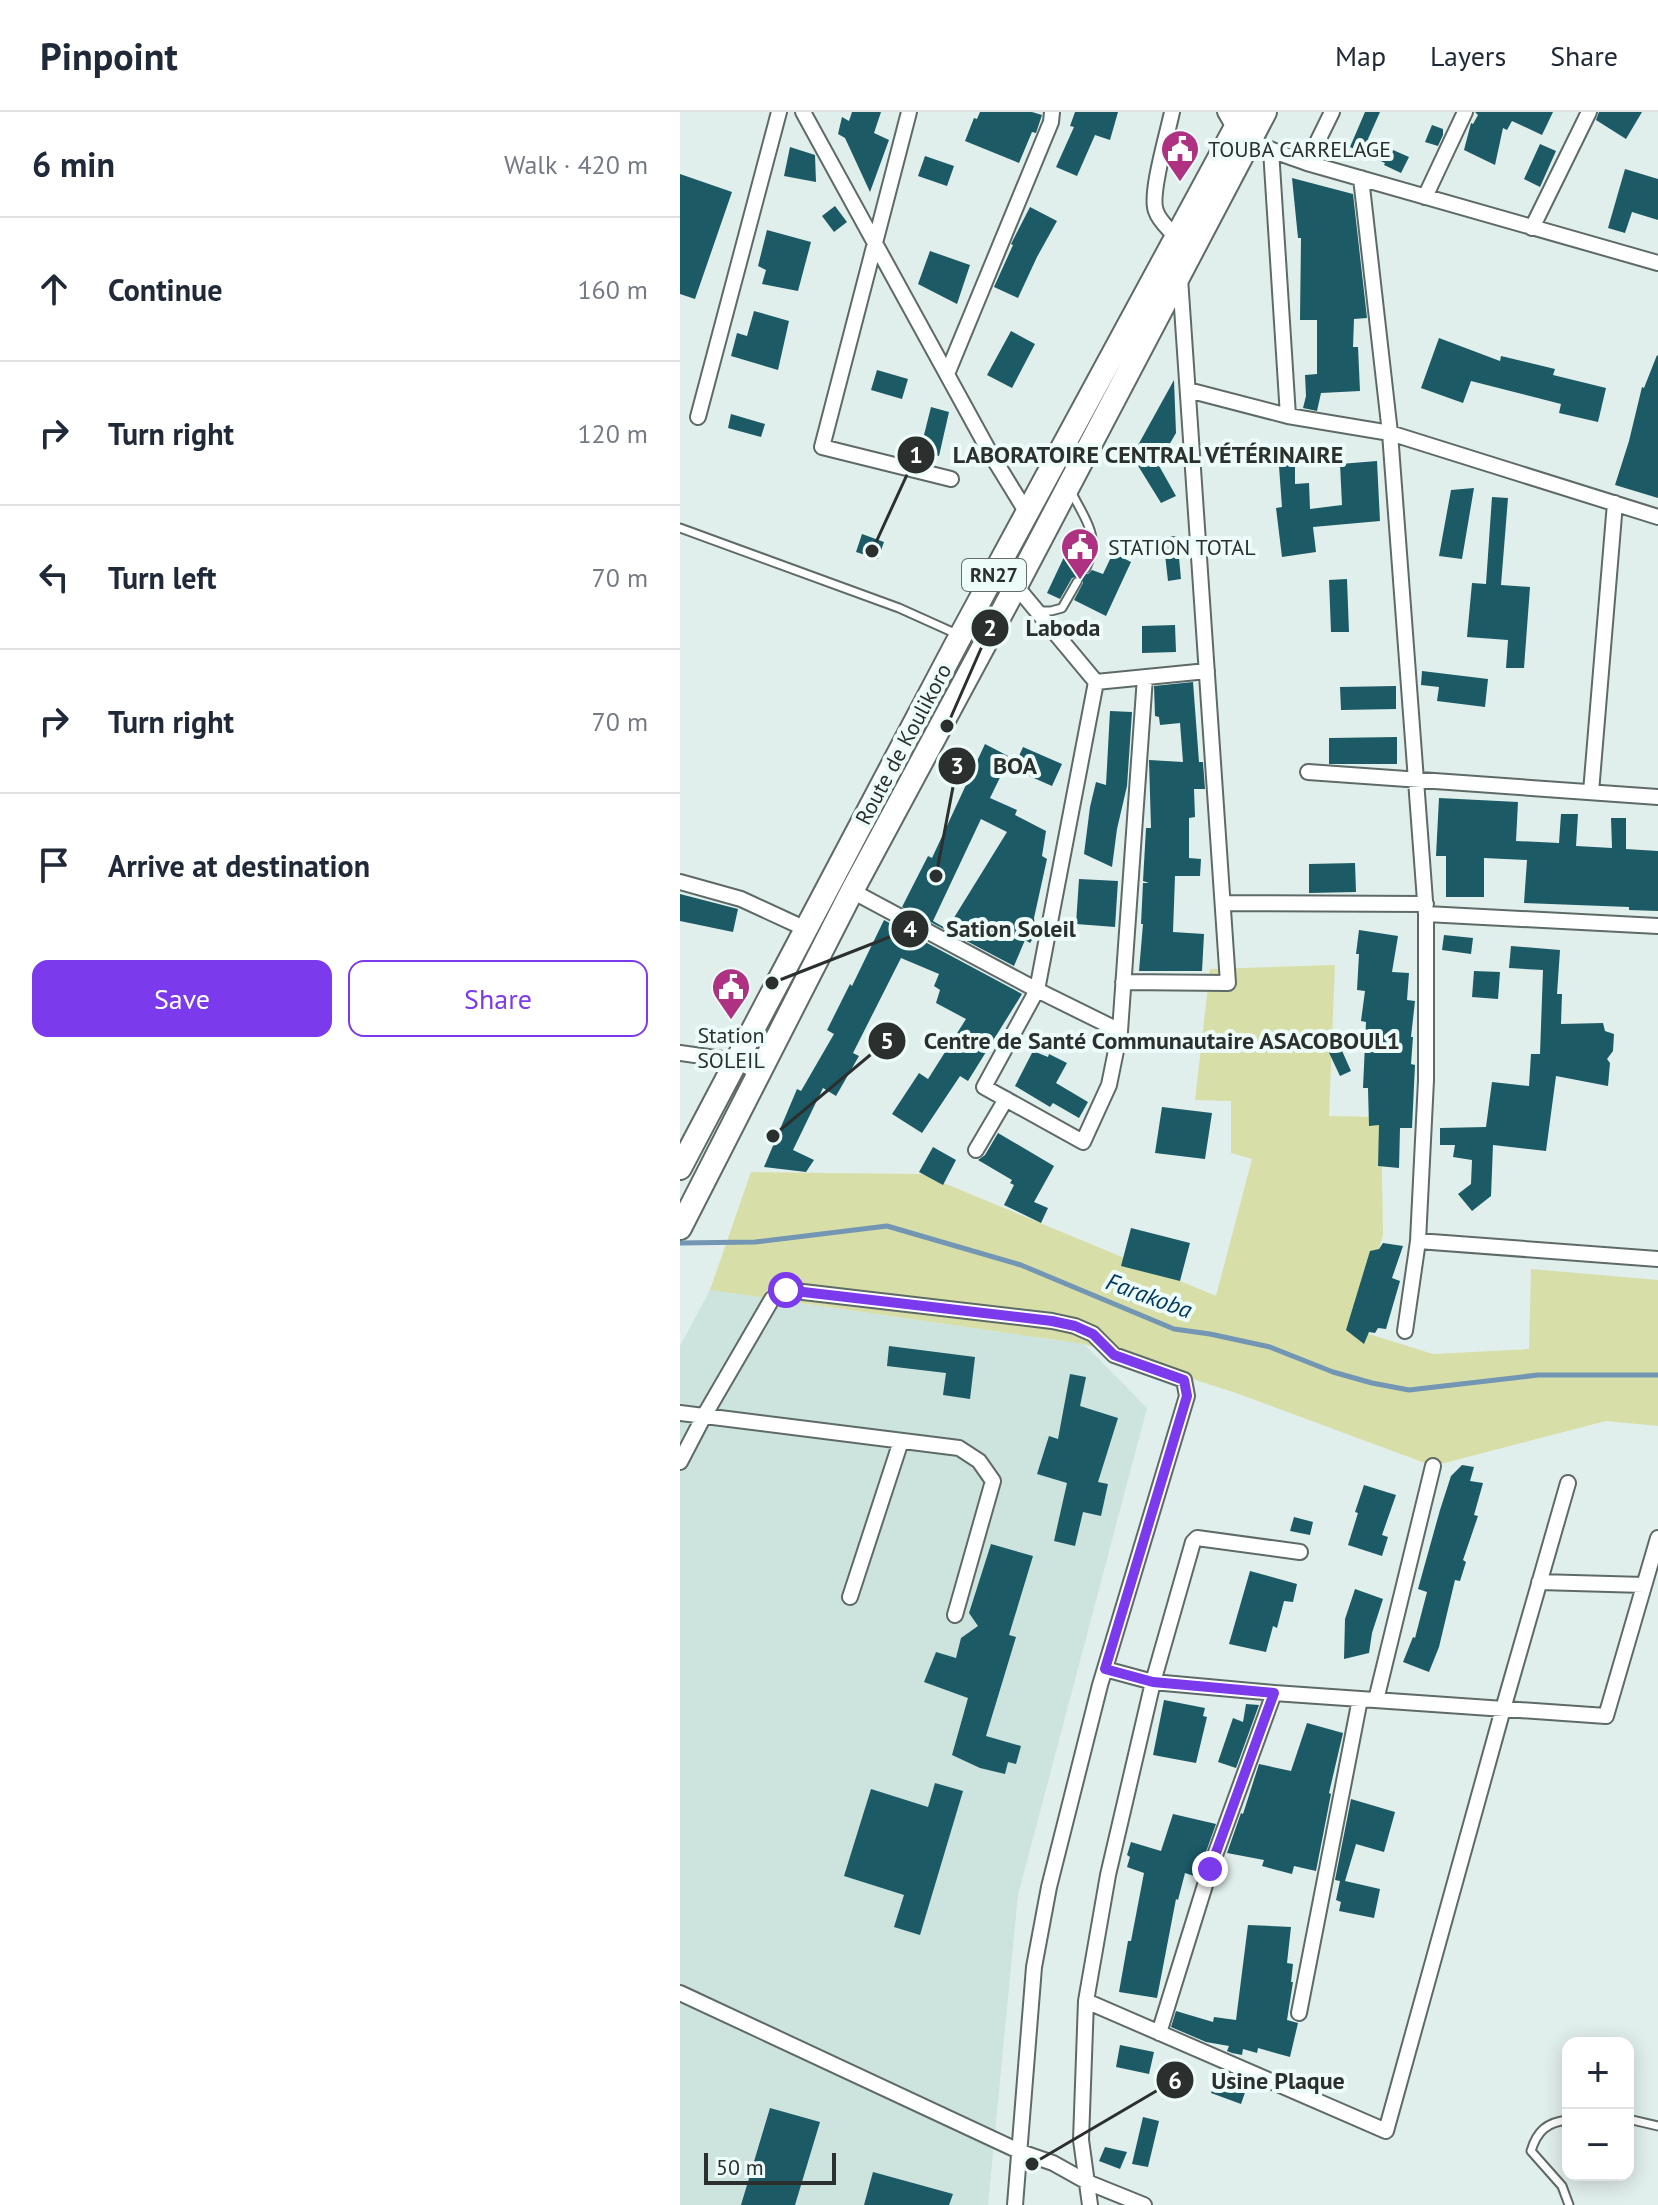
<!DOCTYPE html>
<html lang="en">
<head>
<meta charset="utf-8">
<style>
  :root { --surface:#fff; --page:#f6f6f7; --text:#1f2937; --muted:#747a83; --line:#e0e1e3; --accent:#7c3aed }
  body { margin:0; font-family:"PT Sans",sans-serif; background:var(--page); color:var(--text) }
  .controls { position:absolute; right:24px; bottom:24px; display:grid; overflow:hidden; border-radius:16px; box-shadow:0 4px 20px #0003 }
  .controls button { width:72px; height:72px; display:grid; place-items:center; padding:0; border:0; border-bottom:2px solid var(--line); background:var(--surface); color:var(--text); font:40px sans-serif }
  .scale { position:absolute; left:24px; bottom:20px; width:132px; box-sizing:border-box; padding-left:8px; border:4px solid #2b302f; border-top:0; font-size:22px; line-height:28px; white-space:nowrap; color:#2b302f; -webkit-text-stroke:6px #eefcf9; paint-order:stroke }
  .stop { position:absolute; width:24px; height:24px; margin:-18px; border:6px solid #7c3aed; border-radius:50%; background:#fff }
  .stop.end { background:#7c3aed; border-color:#fff; box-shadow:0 2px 8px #0008 }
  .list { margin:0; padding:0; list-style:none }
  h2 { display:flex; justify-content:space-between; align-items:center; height:104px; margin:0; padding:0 32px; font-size:34px }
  h2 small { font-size:26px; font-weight:400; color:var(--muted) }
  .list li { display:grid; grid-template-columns:52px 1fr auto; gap:24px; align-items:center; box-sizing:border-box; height:144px; padding:0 32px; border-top:2px solid var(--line) }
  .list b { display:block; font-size:30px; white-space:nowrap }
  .list em { font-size:26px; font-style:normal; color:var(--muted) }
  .actions { display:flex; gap:16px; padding:24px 32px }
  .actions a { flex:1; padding:18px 0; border:2px solid var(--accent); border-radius:16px; text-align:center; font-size:28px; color:var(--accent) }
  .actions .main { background:var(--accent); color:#fff }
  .icon { flex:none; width:44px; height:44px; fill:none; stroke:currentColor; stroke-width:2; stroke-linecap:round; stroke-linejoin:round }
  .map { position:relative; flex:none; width:978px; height:2093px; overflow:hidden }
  header { display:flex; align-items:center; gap:48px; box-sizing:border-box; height:112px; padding:0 40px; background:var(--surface); border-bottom:2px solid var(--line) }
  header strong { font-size:38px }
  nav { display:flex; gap:44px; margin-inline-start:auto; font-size:28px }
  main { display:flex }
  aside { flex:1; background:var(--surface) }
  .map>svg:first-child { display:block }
  .built { fill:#cde3de }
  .green { fill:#d7dea7 }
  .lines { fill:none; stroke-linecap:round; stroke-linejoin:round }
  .stream { stroke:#7296b3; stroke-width:5 }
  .building { fill:#1c5a66; fill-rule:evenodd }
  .lane-casing { stroke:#5e6a67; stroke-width:11 }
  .street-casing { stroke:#5e6a67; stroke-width:18 }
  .primary-casing { stroke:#5e6a67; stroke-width:26 }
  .lane { stroke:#fff; stroke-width:7 }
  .street { stroke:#fff; stroke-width:14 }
  .primary { stroke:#fff; stroke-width:22 }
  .route { stroke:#7c3aed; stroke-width:10 }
  .labels { text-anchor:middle; stroke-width:8; stroke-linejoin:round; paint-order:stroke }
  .shield { fill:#eefcf9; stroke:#666d6c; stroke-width:2 }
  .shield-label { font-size:20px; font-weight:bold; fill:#2b302f }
  .poi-label { font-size:22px; fill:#2b302f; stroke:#eefcf9; text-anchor:start }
  .street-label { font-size:22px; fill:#2b302f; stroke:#eefcf9 }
  .water-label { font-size:24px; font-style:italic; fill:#00385f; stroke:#eefcf9 }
  .leader { fill:none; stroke:#2b302f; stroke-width:3 }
  .callout-dot { fill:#2b302f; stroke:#eefcf9; stroke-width:3 }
  .mark-label { font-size:24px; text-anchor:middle; font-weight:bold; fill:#fff }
  .callout-label { font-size:24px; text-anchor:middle; font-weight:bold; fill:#2b302f; stroke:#eefcf9; stroke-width:8; stroke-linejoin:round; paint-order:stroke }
</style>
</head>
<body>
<header>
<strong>Pinpoint</strong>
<nav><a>Map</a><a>Layers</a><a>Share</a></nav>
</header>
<main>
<aside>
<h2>6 min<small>Walk · 420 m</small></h2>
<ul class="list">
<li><svg class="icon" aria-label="ahead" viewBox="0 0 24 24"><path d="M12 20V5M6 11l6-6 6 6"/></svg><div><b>Continue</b></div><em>160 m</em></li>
<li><svg class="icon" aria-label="right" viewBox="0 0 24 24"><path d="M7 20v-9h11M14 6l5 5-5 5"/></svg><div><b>Turn right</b></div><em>120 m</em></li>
<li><svg class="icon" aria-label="left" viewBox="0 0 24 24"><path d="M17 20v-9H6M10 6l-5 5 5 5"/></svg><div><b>Turn left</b></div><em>70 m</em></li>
<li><svg class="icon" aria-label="right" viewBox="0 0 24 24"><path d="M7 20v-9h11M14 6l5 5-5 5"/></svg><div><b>Turn right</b></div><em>70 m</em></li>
<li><svg class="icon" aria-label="arrive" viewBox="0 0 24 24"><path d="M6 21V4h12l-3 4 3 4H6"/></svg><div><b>Arrive at destination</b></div></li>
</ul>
<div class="actions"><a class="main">Save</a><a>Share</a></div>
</aside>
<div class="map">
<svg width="978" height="2093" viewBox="0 0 978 2093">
  <rect width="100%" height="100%" fill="#e1efec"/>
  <path class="built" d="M30 1178 404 1232 467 1296 338 1783 308 2093H0V1234Z"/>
  <path class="green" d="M655 853 649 1004 701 1005 703 1123 673 1217 753 1242 849 1237 851 1157 978 1168V1314L926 1309 753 1354 556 1281 404 1232 30 1178 71 1060 242 1062 536 1184 572 1047 551 1041V989L515 988 530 857Z"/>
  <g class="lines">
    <path class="stream" d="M0 1131 75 1130 207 1114 341 1153 494 1217 530 1222 590 1235 653 1260 692 1271 729 1278 858 1263H978"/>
  </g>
  <path class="building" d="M172 0H201L194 21 209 28 190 80 165 26 158 22 162 5 169 9Z
    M300 0H352L362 3 356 21 352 20 339 51 285 29 294 6 297 7Z
    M395 0H438L430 28 415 23 397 64 376 55 394 15 390 14Z
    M685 0H700L688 27 729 45 721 61 704 53 705 51 670 35Z
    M795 0H873L862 23 832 9 827 18 823 16 815 53 784 38 791 11 793 12 798 3Z
    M919 0H962L946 27 916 8Z
    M752 13 763 17V23L758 34 745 30Z
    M860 32 876 39 860 75 844 67Z
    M110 35 135 43 136 70 104 64Z
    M245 44 274 54 267 74 238 64Z
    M945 57 978 67V108L952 100 945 121 928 116Z
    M0 62 52 80 15 187 0 182Z
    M612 66 673 82 687 206 674 207 673 235H678L680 279 641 281 637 299 623 296 626 284 625 263 637 262V208H620L621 126H618Z
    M155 94 167 110 154 120 142 104Z
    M350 95 377 109 357 145 338 186 314 175 333 133 331 132Z
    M87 118 131 130 118 179 82 172 86 158 78 154Z
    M250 139 290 153 277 192 238 172Z
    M74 199 109 209 98 258 51 244 57 221 67 224Z
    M331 219 355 232 332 276 307 263Z
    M759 226 820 249 821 244 875 257 873 263 926 276 918 310 879 301 881 292 791 269 783 291 741 276Z
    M977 243 978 244V386L935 373 949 329 962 275 964 276Z
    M197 258 228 267 222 287 191 278Z
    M494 268 496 321 478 352 496 384 481 391 452 344Z
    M251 295 269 300 259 344 240 339Z
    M51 302 85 312 81 325 48 316Z
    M598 341H615V372L629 371 630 397 662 393 660 352 697 349 700 409 633 415 636 440 602 445 596 396 602 395Z
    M794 376 782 447 759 444 771 378Z
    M812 385 828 386 821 473 850 475 844 556H826L828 528 787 525 792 471 806 472Z
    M182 422 204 430 198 447 176 440Z
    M497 424 501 467 488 469 483 425Z
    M433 441 451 450 426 504 394 488 403 471 400 464 392 466 380 487 367 481 384 445 400 453V458L403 462H408L412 458 423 462Z
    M667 467 669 520H651L649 468Z
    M495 513 496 540 462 541V514Z
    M742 559 808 567 805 595 757 589 759 575 741 573Z
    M513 570 519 650H523L525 677H514L515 705 509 706V746L521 747 520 764H495L493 820 524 822 522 859H459L463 812H461L463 771H469L463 769 466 716H471L469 648 503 650 500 611 480 613 479 605 475 604 474 574Z
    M716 574V597L661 598 660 575Z
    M430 599 452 600 447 674 437 717 432 755 404 742 410 695 416 670 426 673Z
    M717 625V652H649V626Z
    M305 632 330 645 310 686 337 698 335 703 366 719 362 744 367 747 354 806 356 822 350 831 345 828 334 854 222 795 248 744 252 746ZM301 707 327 720 267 817 253 809Z
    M343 635 382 652 372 674 333 657Z
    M759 686 838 690 836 729 879 731 881 702H898L896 734 932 736 931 706H946V737L978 739V799L949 798V795L844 791 847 748 804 746V785H766V744H756Z
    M675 751 676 780 629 781V752Z
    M399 767 438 769 435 815 396 812Z
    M0 782 58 797 53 820 0 809Z
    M204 808 342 882 288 969 280 964 242 1021 212 1002 239 961 248 967 286 907 256 891 260 878 254 874 259 862 221 846 173 941 179 944 156 984 143 976 113 1038 134 1048 126 1060 84 1055 117 977 121 979 154 922 147 918 170 872 172 874Z
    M679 818 718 824 712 860 729 861 727 888 735 889 731 925H733L731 952 735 953 732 1016H720L719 1056 698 1054 699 1013 689 1014 688 976H683L686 910 681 909 685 879 677 878 679 842H676Z
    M764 823 793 826 791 842 762 838Z
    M831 834 880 838 877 882H882L881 912 923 911 925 919 934 922 933 939 927 947 930 951 928 974 876 964 866 1039 813 1033 811 1084 792 1099 778 1082 791 1072 792 1048 773 1045 775 1033H760V1016L806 1015 812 970 849 974 851 942H860L863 858 829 856Z
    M794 859 820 860 818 887 792 885Z
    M655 923 671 959 660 964 643 928Z
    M353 939 368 945 369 942 387 951 376 971 408 990 399 1006 373 991 370 995 335 974Z
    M482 995 532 1001 525 1047 475 1041Z
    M318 1021 374 1054 354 1090 368 1096 361 1111 324 1093 334 1073 330 1071 332 1068 298 1048 305 1043Z
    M253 1035 276 1048 263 1073 239 1060Z
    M451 1116 510 1131 500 1169 441 1154Z
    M703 1131 723 1134 712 1166 720 1169 706 1217 698 1216 695 1221 689 1220 684 1232 666 1218 690 1139 699 1137Z
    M209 1234 295 1245 290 1287 263 1283 266 1261 207 1254Z
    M390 1262 406 1265 400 1294 438 1306 418 1370 428 1372 421 1404 403 1400 395 1434 374 1429 387 1371 357 1362 369 1324 378 1327Z
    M782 1353 794 1355 790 1369 803 1371 794 1403 798 1404 783 1448 786 1450 780 1469 775 1468 759 1535 749 1560 723 1550 733 1525 735 1526 747 1480 738 1477 760 1398 771 1364Z
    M684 1373 716 1383 702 1423 708 1425 702 1444 668 1433 678 1401 675 1400Z
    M614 1405 633 1410 630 1423 610 1419Z
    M311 1432 353 1444 329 1523 336 1525 306 1624 341 1634 336 1652 328 1650 325 1662 300 1656 272 1643 288 1586 244 1570 256 1540 276 1546 281 1526 298 1514 289 1501Z
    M570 1459 617 1472 613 1490 604 1489 597 1516 593 1514 586 1540 549 1532Z
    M675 1477 703 1487 692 1521 689 1541 664 1547 665 1507Z
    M484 1588 525 1596 523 1604 527 1605 516 1651 473 1643Z
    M566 1592 579 1593 556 1656 538 1650 553 1606 563 1610Z
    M627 1611 663 1621 649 1681 651 1682 636 1759 614 1754 612 1762 582 1754 584 1748 547 1741 561 1701 563 1702 579 1652 611 1659Z
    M255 1671 283 1679 240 1823 214 1815 224 1783 164 1764 191 1677 248 1695Z
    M671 1687 715 1700 704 1740 676 1732 665 1769 700 1777 694 1806 659 1799 661 1790 656 1788 660 1769 655 1768Z
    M493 1702 536 1712 517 1765 505 1761 498 1788 496 1787 477 1886 439 1880 448 1829H451L464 1761 447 1755 450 1745 447 1743 451 1730 481 1739Z
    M568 1813 611 1815 607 1851 613 1852 611 1870H613L607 1908 618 1911 610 1945 578 1936 577 1941 563 1937 562 1943 552 1941 547 1939 549 1934 526 1930 491 1915 496 1899 533 1910 534 1905 556 1908Z
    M440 1933 474 1940 469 1962 436 1955Z
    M539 1961 568 1972 561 1992 531 1981Z
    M90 1996 140 2010 115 2093H61Z
    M463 2005 479 2009 468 2055 452 2052Z
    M425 2035 447 2040 440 2057 419 2049Z
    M193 2060 273 2082 269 2093H184Z"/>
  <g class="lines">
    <g class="lane-casing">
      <path id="lane" d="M392 381C406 410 421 423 406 456
        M0 416 219 496 279 523
        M359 499H371L382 496 397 470
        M948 2007 978 2014
        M888 2008C867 2010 857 2019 851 2039L882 2074 889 2093"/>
    </g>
    <g class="street-casing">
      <path id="street" d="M123 0 309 339 347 401
        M229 0 142 335 271 367
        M492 0C488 20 469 83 476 99 479 109 489 117 495 124
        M545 0C548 5 552 13 556 17 573 33 605 43 627 51L978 151
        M591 38 608 304
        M627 51 652 0
        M681 66 710 321 746 802V968L738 1129 725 1219
        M745 85 785 0
        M852 116 909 0
        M267 262 371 10 372 0
        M508 278 608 304 710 321 978 405
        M18 305 99 0
        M336 474 416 570 357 878 304 975 403 1030 429 973 440 919 465 565
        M416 570 527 559
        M628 660 978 685
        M911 680 935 391
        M0 770 61 787 126 817
        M172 779 357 878 440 919
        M543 791 746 792
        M746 802 978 814
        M443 870 548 871 500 166
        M0 941 56 949 80 961
        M296 1038 326 987
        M738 1129 978 1147
        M0 1301 279 1336 299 1349 313 1369 275 1503
        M0 1350 24 1304 92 1187 106 1178 372 1209 395 1214 413 1222 434 1243 504 1268 507 1284 420 1573 369 1775 354 1855 335 2093
        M859 1470 964 1473
        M170 1485 221 1329
        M425 1557 473 1570 594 1581 926 1604 978 1426
        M696 1588 753 1354
        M0 1881 341 2040 373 2051 407 2070 464 2093
        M406 1889 706 2019 823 1597 888 1371
        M619 1901 680 1587
        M479 1921 530 1757 594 1581
        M410 2093 401 2028 406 1889 428 1763 473 1570 513 1430 517 1426 620 1440"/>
    </g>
    <g class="primary-casing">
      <path id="primary" d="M0 1056 281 523 564 0
        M0 1116 172 779 336 474 585 0"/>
    </g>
    <use href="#lane" class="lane"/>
    <use href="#street" class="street"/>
    <use href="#primary" class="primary"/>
  </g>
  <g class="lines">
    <path class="route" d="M106 1178 372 1209 395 1214 413 1222 434 1243 504 1268 507 1284 425 1557 473 1570 594 1581 530 1757"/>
  </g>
  <defs>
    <g id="civic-pin" transform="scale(2)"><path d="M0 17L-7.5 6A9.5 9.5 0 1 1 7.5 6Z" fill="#af3282" stroke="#eefcf9"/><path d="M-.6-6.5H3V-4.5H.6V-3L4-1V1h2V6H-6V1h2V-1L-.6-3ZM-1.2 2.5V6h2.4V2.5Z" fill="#fff"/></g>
  </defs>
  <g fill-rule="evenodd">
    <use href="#civic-pin" x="500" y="37"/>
    <use href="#civic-pin" x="400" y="435"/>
    <use href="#civic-pin" x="51" y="875"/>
  </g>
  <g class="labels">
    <rect class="shield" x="282" y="447" width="64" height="32" rx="6"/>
    <g class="shield-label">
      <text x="314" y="470">RN27</text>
    </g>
    <g class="poi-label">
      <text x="528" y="45">TOUBA CARRELAGE</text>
      <text x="428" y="443">STATION TOTAL</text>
      <text x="51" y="931" text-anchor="middle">Station<tspan x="51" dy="25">SOLEIL</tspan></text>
    </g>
    <g class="street-label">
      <text transform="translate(223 632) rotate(-62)" y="8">Route de Koulikoro</text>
    </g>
    <g class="water-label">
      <text transform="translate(469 1184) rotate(20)" y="8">Farakoba</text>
    </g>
  </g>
  <path class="leader" d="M192 439L236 343M267 614L310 516M256 764L277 654M92 871L230 817M93 1024L207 929M352 2052L495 1968"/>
  <g class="callout-dot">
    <circle cx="192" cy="439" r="8"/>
    <circle cx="267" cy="614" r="8"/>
    <circle cx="256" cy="764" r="8"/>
    <circle cx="92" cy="871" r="8"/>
    <circle cx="93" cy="1024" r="8"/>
    <circle cx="352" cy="2052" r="8"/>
    <circle cx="236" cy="343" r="20"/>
    <circle cx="310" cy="516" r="20"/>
    <circle cx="277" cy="654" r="20"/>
    <circle cx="230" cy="817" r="20"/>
    <circle cx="207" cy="929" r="20"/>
    <circle cx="495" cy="1968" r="20"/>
  </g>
  <g class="mark-label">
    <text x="236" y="351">1</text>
    <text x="310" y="524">2</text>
    <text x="277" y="662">3</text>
    <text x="230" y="825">4</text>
    <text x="207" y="937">5</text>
    <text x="495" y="1977">6</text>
  </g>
  <g class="callout-label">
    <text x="468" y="351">LABORATOIRE CENTRAL VÉTÉRINAIRE</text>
    <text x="383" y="524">Laboda</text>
    <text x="335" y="662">BOA</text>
    <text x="331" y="825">Sation Soleil</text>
    <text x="482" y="937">Centre de Santé Communautaire ASACOBOUL1</text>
    <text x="598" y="1977">Usine Plaque</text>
  </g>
</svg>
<div class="controls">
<button>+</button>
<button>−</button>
</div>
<div class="scale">50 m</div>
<div class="stop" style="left:106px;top:1178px"></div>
<div class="stop end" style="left:530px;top:1757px"></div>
</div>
</main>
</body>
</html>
